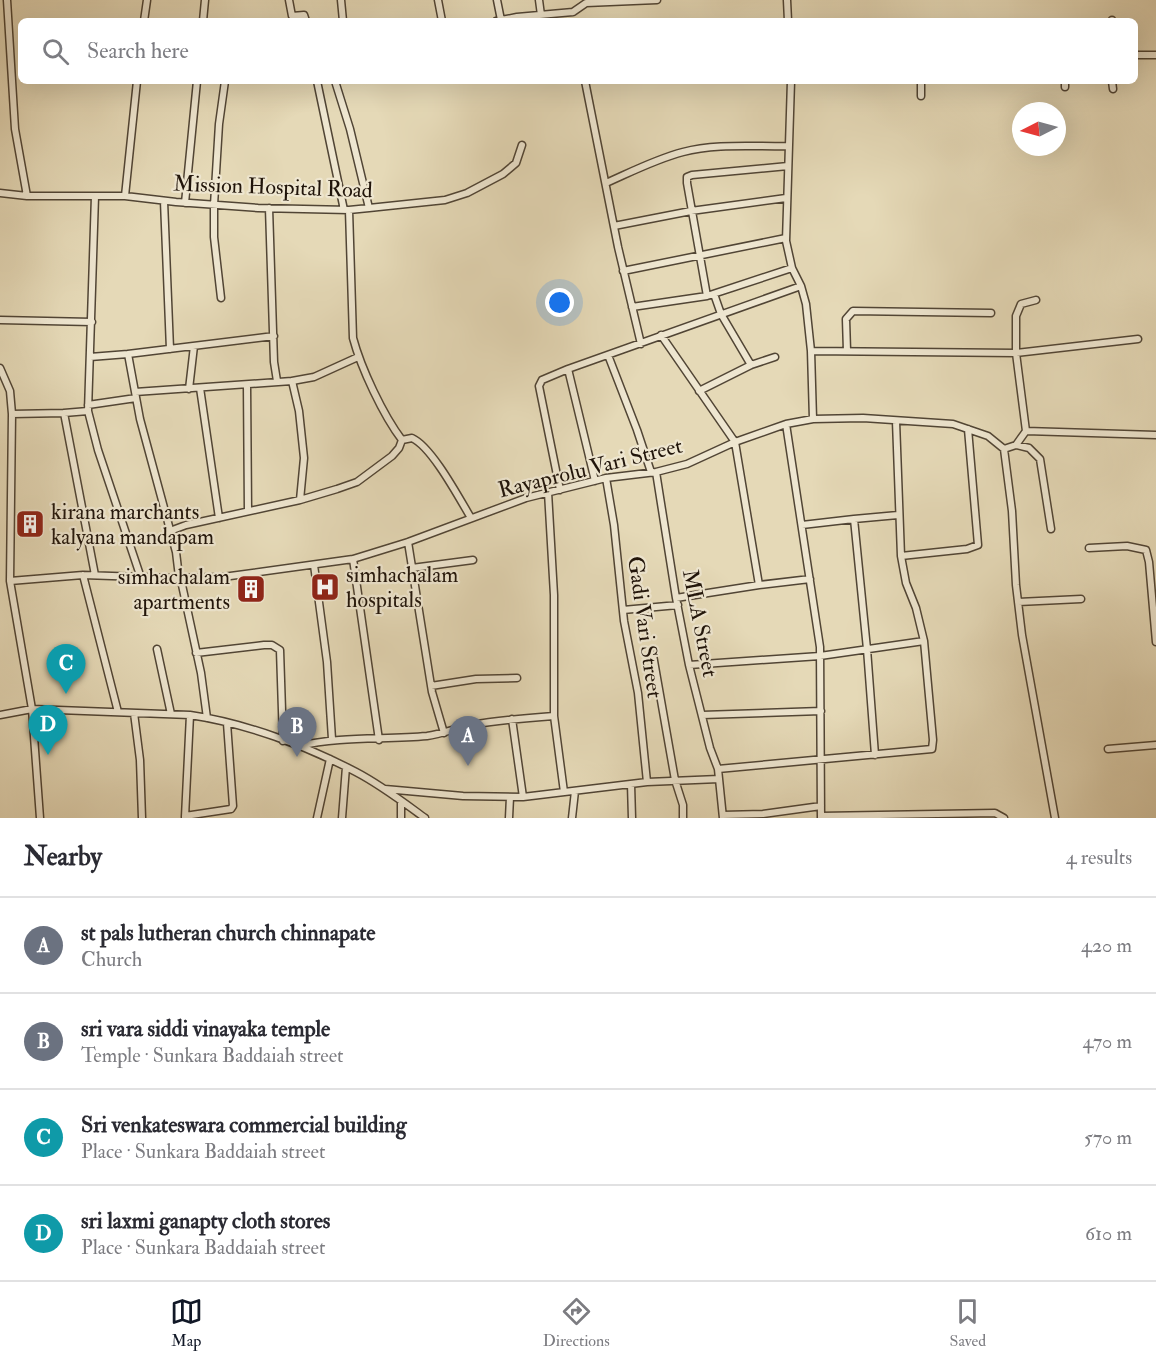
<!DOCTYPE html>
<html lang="en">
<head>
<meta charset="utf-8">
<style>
  :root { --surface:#fff; --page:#f7f7f7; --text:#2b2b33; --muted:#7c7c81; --line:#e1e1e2; --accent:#111827 }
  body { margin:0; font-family:"IM FELL Double Pica",serif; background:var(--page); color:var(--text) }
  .compass { position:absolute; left:1012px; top:102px; width:54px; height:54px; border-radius:50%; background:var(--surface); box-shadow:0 6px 24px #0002; rotate:264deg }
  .you { position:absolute; left:560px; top:303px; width:21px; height:21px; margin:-15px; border:4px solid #fff; border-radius:50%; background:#1a73e8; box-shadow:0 0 0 9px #1a73e833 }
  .badge { display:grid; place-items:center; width:39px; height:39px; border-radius:50%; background:var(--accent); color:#fff; font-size:20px; font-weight:700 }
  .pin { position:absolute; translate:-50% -50px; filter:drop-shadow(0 2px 3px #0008) }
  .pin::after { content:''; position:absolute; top:32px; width:21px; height:18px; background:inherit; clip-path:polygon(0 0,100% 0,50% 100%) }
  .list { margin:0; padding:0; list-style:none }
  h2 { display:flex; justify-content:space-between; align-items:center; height:78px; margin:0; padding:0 24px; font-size:26px }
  h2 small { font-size:20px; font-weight:400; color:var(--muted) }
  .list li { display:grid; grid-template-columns:39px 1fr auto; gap:18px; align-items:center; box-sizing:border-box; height:96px; padding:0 24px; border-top:2px solid var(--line) }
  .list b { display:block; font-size:22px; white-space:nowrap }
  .list p { margin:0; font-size:20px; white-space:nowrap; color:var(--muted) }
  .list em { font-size:20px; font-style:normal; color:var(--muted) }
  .icon { flex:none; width:33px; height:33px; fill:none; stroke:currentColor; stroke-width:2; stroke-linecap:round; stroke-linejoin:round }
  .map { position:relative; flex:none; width:1156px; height:818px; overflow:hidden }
  .search { position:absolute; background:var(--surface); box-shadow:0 6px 24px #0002; left:18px; right:18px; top:18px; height:66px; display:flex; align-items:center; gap:15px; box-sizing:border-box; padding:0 21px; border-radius:9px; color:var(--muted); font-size:22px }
  .sheet { height:462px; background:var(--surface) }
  nav { display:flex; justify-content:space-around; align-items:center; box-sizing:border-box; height:84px; border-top:2px solid var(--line); background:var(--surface); font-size:16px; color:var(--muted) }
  nav a { display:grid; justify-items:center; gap:3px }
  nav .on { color:var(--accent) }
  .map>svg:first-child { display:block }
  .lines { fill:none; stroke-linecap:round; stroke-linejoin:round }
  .minor-casing { stroke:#514535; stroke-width:9 }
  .minor { stroke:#eee6d0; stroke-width:6 }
  .labels { text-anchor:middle; stroke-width:4.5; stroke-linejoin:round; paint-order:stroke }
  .street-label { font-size:22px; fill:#20140a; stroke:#eee6d0 }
  .poi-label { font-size:22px; fill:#20140a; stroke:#eee6d0; text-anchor:start }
</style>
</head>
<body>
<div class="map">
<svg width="1156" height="818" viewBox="0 0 1156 818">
  <rect width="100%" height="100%" fill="#e5d9b7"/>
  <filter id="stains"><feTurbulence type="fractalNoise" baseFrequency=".00333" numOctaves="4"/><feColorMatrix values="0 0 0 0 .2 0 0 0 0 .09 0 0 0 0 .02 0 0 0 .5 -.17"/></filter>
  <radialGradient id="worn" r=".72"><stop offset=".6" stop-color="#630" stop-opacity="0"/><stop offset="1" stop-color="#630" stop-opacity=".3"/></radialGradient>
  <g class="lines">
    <g class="minor-casing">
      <path id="minor" d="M7 0 15 129 27 196
        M289 0 292 16 304 15 306 21
        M341 0 343 21
        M438 0 442 21
        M497 0 501 20
        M539 0 541 15
        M787 0 788 21
        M573 12 586 3 657 0
        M144 21 147 0
        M203 21 205 0
        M496 21 517 17 573 12
        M1112 21V20
        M1135 55H1156
        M317 81 344 210
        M335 81 350 129 369 208
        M585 81 618 247 641 344
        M791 81 786 241 792 268 801 286 806 304 811 351 813 419
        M921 81V96
        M1065 81V87
        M1112 81 1113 89
        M606 183C631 172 656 159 683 152 716 143 755 147 789 146
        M0 193 27 196H125L176 202 258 208 349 210 369 208 445 200 467 193 503 174 516 163 522 145
        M125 196 137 81
        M164 201 170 349
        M185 203 197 81
        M269 208 274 362 277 381
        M349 210 353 338C361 368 383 415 402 440
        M614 226 691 211 786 198
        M623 271 786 238
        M714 294 721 314 751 365
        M707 296 687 183V177L692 175 788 166
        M221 298 214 237V205L219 124 225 81
        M632 307 707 296 792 268
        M0 320 92 322
        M661 335 735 442 759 585
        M811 351 1016 353 1138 339
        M847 351 846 319 853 311 991 313
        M608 355 637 430 651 472
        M90 357 128 354
        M0 368 10 391 12 414 10 581 32 709 40 818
        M292 381 299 411 304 458 300 500
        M247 385 248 511
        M200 388 219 518
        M189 389 194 346
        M699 391 751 365 775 357
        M135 392 292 381 314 377 358 357
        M88 405 136 398
        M88 411 95 196
        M64 413 95 575
        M12 414 64 413 88 411 98 450 141 578
        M786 424 813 419 863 418 953 424 988 436 1004 449 1012 511 1016 585 1022 635 1055 818
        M1026 431 1016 353V316L1021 304 1036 300
        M402 440 412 438C432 447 459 498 471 518
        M1016 445 1029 448 1040 459 1051 529
        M1004 449 1016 445 1026 431 1156 435
        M656 472 676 598 689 665 710 748 718 769 723 818
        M606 478 614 525 624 621 638 693 647 782
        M595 481 568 369 801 286
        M560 490 539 386 542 380 568 369
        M548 492 554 595V716L564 792
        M802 525 854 519
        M170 531 186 525 300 500 337 489 357 482 392 456 399 448 402 440
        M408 542 432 692 444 733
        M1089 548 1127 546 1146 550 1149 562 1156 642
        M901 556 967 549 978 545 968 429
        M353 559 379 740
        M314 565 327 662 332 739
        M412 568 473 560
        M83 575 118 712
        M10 581 83 575 170 578 223 577 353 559 408 542 526 498 606 478 656 472 687 464 735 442 786 424 820 647 821 818
        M676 598 759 585 810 579
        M1018 602 1081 599
        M623 610 678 605
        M157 649 171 714
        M196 653 264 645H272L280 650 283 741
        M653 655 675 780 683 805V818
        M689 665 820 656 924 641
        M431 686 476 679 517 678
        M134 713 140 760 142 818
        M0 715 32 709 190 715C245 723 307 746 356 772 381 785 403 802 425 818
        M702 715 821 711
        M207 718 201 673 182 585 179 577 176 552 140 419 128 354 274 336
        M512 719 523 797
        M299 746C341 736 384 740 427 736 442 734 456 728 471 725 499 720 526 718 554 716
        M1108 749 1156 745
        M875 755 867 649 854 519 898 515
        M718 769 932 749 933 740 924 641 916 608 906 583 901 556 896 421
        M631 784 632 818
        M385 789 463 796 523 797 647 782 719 779
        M723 815 763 814 821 806
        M185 816 231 809 233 806 227 723
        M821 816 995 813 1004 818
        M185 817 190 715
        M317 818 330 759
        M342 818 346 767
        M401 818V801
        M509 818 510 797
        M572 818 575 791"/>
    </g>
    <use href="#minor" class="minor"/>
  </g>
  <defs>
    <g id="building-square" transform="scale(1.5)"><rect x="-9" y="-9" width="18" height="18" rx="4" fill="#8f2418" stroke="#eee6d0"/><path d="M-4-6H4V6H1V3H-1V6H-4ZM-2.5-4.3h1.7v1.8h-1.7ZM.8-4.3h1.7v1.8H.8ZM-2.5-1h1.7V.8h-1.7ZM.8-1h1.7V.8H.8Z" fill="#fff"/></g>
    <g id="hospital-square" transform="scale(1.5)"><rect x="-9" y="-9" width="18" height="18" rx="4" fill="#8f2418" stroke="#eee6d0"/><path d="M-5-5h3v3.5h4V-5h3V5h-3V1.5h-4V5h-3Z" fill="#fff"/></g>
  </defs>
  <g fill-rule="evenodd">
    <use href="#building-square" x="30" y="524"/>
    <use href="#hospital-square" x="325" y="587"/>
    <use href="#building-square" x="251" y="589"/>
  </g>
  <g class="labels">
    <g class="street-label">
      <text transform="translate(273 186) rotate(2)" y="8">Mission Hospital Road</text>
      <text transform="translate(590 467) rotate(-14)" y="8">Rayaprolu Vari Street</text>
      <text transform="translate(701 623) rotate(79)" y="8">MLA Street</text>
      <text transform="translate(646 627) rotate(82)" y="8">Gadi Vari Street</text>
    </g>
    <g class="poi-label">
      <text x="51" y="519">kirana marchants<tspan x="51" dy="25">kalyana mandapam</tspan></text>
      <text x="346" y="582">simhachalam<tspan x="346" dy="25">hospitals</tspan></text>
      <text x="230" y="584" text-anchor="end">simhachalam<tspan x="230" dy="25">apartments</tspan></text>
    </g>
  </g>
  <rect width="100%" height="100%" filter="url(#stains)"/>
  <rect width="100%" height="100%" fill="url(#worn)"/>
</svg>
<svg class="compass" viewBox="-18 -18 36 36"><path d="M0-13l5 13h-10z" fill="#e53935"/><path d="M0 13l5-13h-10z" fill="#7c7c81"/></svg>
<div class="you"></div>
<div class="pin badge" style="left:468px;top:766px;background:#6b7280">A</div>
<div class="pin badge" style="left:297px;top:757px;background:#6b7280">B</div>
<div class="pin badge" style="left:66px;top:694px;background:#0f9aa8">C</div>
<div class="pin badge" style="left:48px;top:755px;background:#0f9aa8">D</div>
<div class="search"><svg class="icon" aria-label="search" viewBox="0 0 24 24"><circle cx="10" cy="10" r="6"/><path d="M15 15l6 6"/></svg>Search here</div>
</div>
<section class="sheet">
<h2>Nearby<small>4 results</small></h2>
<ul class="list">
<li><span class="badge" style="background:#6b7280">A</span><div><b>st pals lutheran church chinnapate</b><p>Church</p></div><em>420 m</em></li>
<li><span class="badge" style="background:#6b7280">B</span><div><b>sri vara siddi vinayaka temple</b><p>Temple · Sunkara Baddaiah street</p></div><em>470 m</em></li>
<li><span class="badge" style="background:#0f9aa8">C</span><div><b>Sri venkateswara commercial building</b><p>Place · Sunkara Baddaiah street</p></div><em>570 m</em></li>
<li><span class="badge" style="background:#0f9aa8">D</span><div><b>sri laxmi ganapty cloth stores</b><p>Place · Sunkara Baddaiah street</p></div><em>610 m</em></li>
</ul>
</section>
<nav>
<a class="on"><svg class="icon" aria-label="map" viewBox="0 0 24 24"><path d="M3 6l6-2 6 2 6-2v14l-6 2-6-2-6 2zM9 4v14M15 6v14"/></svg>Map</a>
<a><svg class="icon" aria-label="directions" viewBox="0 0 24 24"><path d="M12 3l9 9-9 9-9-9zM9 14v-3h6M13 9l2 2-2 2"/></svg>Directions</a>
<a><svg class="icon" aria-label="saved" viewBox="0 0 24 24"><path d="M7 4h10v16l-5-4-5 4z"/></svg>Saved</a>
</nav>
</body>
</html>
